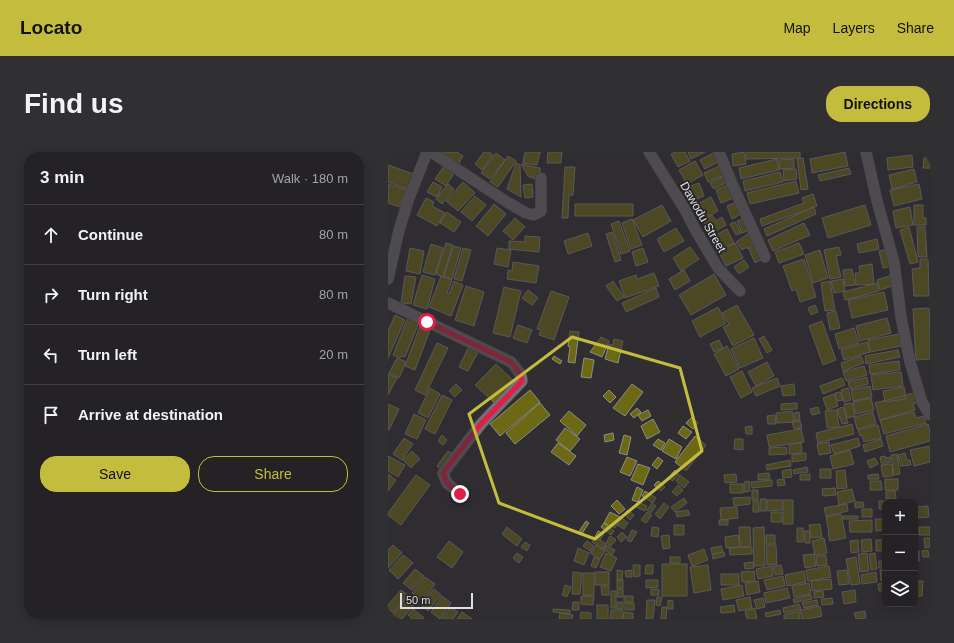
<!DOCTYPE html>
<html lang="en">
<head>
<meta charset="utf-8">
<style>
  :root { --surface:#242225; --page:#302f32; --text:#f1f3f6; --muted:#a3a4a7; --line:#413f42; --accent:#c4bc3d }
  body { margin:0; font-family:Helvetica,sans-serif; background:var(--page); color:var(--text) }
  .controls { position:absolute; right:12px; bottom:12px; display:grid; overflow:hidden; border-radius:8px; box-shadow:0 2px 10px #0003 }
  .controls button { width:36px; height:36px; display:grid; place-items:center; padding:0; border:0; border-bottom:1px solid var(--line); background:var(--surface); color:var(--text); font:20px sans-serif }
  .scale { position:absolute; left:12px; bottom:10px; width:73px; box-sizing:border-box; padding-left:4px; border:2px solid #dfdee0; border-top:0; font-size:11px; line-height:14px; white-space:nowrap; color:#dfdee0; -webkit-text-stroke:3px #262528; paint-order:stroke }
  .stop { position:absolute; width:12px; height:12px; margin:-9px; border:3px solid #e11d48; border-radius:50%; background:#fff }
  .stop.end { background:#e11d48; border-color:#fff; box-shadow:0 1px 4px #0008 }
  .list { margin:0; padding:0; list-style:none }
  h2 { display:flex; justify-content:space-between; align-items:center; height:52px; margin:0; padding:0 16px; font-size:17px }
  h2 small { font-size:13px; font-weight:400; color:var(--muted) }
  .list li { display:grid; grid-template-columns:26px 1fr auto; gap:12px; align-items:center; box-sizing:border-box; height:60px; padding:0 16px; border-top:1px solid var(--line) }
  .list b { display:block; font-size:15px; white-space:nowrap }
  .list em { font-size:13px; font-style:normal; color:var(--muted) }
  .actions { display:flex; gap:8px; padding:12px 16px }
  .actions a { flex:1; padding:9px 0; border:1px solid var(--accent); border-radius:16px; text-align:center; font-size:14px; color:var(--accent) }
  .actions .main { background:var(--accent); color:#111 }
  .icon { flex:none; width:22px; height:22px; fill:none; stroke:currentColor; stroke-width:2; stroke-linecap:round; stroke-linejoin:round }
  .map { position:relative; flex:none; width:542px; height:467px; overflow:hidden; border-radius:16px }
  header { display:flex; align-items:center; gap:24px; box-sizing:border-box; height:56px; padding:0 20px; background:var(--accent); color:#111 }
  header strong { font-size:19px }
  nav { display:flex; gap:22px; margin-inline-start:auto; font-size:14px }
  .intro { display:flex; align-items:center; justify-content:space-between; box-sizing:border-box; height:96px; padding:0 24px }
  h1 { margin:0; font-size:28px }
  .button { padding:10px 18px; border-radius:16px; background:var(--accent); color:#111; font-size:14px; font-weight:700 }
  main { display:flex; gap:24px; padding:0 24px }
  aside { flex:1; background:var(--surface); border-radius:16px; box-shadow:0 2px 10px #0003 }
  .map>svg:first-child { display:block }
  .building { fill:#6d6813; stroke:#8d8d89 }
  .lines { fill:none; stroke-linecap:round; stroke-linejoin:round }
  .minor-casing { stroke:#4c4b4d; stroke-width:12 }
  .minor { stroke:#727074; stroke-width:11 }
  .route { stroke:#e11d48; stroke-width:5 }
  .marked { fill:none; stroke:#c4bc3d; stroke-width:3; stroke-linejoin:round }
  .labels { text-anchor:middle; stroke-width:3.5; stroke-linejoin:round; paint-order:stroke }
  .street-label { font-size:12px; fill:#dfdee0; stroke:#262528 }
</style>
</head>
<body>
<header>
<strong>Locato</strong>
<nav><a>Map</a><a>Layers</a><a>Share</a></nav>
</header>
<div class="intro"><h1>Find us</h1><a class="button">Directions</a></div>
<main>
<aside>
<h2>3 min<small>Walk · 180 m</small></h2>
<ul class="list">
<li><svg class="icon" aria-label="ahead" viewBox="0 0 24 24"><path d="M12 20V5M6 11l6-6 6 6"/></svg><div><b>Continue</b></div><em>80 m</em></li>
<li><svg class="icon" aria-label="right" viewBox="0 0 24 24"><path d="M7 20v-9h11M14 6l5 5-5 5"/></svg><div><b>Turn right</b></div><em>80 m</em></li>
<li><svg class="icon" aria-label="left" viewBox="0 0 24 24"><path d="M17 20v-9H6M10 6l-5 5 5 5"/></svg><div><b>Turn left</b></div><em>20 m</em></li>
<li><svg class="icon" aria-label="arrive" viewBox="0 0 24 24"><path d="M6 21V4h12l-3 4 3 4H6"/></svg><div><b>Arrive at destination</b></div></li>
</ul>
<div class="actions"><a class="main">Save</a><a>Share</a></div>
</aside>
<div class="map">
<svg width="542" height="467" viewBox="0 0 542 467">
  <rect width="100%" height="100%" fill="#302e31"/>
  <path class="building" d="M54 0H69L75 4 69 15 51 5Z
    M96 0H101L105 3 94 18 87 12Z
    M137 0H152L149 13 135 11Z
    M160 0H174L173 11H159Z
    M287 0H297L302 9 290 15 283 2Z
    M300 0H317L303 7Z
    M327 0 332 9 317 17 312 8Z
    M356 0 358 12 345 14 344 2Z
    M358 0H412V6L358 7Z
    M457 0 460 14 424 21 422 7Z
    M108 1 117 8 102 27 93 21Z
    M524 3 525 15 500 18 499 6Z
    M120 4 128 9 110 35 102 30Z
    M415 6 420 37 413 38 409 7Z
    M536 6H542V16H535Z
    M389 7 391 18 353 27 351 16Z
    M406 7V16L391 17V8Z
    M307 9 315 23 299 32 291 18Z
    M128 11 132 13 133 45 119 37Z
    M133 12 152 16V29L140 24Z
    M0 13 25 22 19 37 0 30Z
    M334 13 338 22 320 30 316 21Z
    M56 14 66 21 58 34 47 27Z
    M177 15H187L185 43H181L180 66H174Z
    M461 16 463 22 432 29 430 23Z
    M408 17 409 27 396 29 395 18Z
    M526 17 529 30 504 37 501 23Z
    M392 20 395 30 357 39 355 29Z
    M338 23 342 29 326 37 322 31Z
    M408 29 411 41 362 52 359 41Z
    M45 30 54 35 49 45 39 40Z
    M75 30 87 41 70 59 58 49Z
    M311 31 316 44 304 49 298 36Z
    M0 32 18 38 12 55 0 51Z
    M60 32 66 37 54 52 48 47Z
    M144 32 145 45 137 46 135 33Z
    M342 32 348 45 333 51 328 38Z
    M531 32 534 47 506 54 502 38Z
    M425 42 429 54 374 74 372 67 416 51 414 46Z
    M87 44 98 53 84 69 73 60Z
    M323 45 330 59 313 68 306 54Z
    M38 46 46 50 44 54 57 61 49 74 29 63Z
    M351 49 355 61 344 67 339 54Z
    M106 52 118 62 100 84 88 74Z
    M187 52H245V64H187Z
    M274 53 283 69 255 85 245 68Z
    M477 53 483 73 440 86 434 66Z
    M526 53H535V66H538V73H526Z
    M426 55 428 62 379 84 376 77Z
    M522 55 525 73 508 76 505 59Z
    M59 60 73 70 66 80 52 71Z
    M324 63 328 69 334 65 338 73 323 82 315 69Z
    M359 65 364 77 354 81 349 69Z
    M127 66 137 75 125 88 115 79Z
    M244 67 254 93 243 97 234 71Z
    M231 69 242 99 233 102 223 72Z
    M347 70 353 81 348 83 342 72Z
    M416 71 422 83 385 99 380 88Z
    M521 75 530 110 522 112 512 78Z
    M529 75H537L539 105H530Z
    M288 76 296 89 276 100 269 87Z
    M339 77 346 91 329 99 322 86Z
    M364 79 368 89 360 97 359 95 354 98 348 90Z
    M224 80 233 108 227 110 218 82Z
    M200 81 204 94 180 102 176 89Z
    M137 84 152 85 151 100 121 97V89L137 90Z
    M489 87 491 97 471 101 469 92Z
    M58 91 65 93 55 125 48 122Z
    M347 91 355 106 338 114 330 99Z
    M411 91 416 102 391 111 387 100Z
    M43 92 55 96 47 123 35 120Z
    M370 92 376 106 367 111 361 97Z
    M65 94 73 96 64 127 56 124Z
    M302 95 311 107 293 119 285 106Z
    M451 95 453 103 448 104 453 125 442 127 436 98Z
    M22 96 36 99 32 122 18 119Z
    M75 96 83 98 74 129 66 127Z
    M109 96 123 98 120 115 106 112Z
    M255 96 260 110 248 114 244 100Z
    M501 97 505 114 495 116 491 99Z
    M432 98 440 126 425 131 417 103Z
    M416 107 428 145 412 150 408 137 404 139 395 114Z
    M532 107H540L541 144H526L524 117 532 116Z
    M356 108 361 115 351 122 346 115Z
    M125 110 151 114 148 131 119 127 120 118 124 119Z
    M484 112 486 132 468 133 467 121H472L471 114Z
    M464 117 467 133 457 134 455 118Z
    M296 118 302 129 287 138 281 127Z
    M266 121 271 134 237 146 231 129 248 123 249 127Z
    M326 122 338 143 303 163 291 143Z
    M34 123 47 127 39 157 25 153Z
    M504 123 507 133 492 138 489 128Z
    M17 124 28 125 23 152 13 151Z
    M53 124 64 128 59 141 61 142 66 129 75 133 63 164 41 155Z
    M455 127 457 139 446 141 443 129Z
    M225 129 236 145 229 149 218 134Z
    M442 129 447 158 437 159 433 131Z
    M489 131 491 139 457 148 455 140Z
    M78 134 96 140 86 174 67 168Z
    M116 135 133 139 122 185 105 181Z
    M268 136 271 145 238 160 234 151Z
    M140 138 150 146 144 153 134 146Z
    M163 139 181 145 166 188 151 183 153 178 149 177Z
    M496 140 500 158 464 166 460 148Z
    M349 153 366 183 345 194 335 175 341 172 334 161Z
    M427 153 430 160 423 163 420 156Z
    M330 155 338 171 312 185 304 169Z
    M541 156 542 179V207L528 208 525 157Z
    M448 159 452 176 442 178 439 161Z
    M7 163 17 168 0 206V179Z
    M21 163 32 168 17 205 13 204 12 206 5 203Z
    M499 166 503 181 472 189 468 174Z
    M434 169 448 208 435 213 421 174Z
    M130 173 144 178 139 191 125 186Z
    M32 174 42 178 27 218 17 214Z
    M466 176 471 191 451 197 447 182Z
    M182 179 191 180 187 211 180 210 182 195 180 194Z
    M511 182 513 194 482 200 480 188Z
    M376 184 384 198 379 201 371 187Z
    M213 185 221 189 214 205 202 200Z
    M366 186 375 206 352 216 343 197Z
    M226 187 235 189 230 211 217 207 221 192 225 193Z
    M331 188 335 196 326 200 322 192Z
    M479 190 482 200 456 208 453 198Z
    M49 191 60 196 37 243 27 238Z
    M339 194 351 217 338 224 326 202Z
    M80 196 90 200 80 219 71 215Z
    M510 198 512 205 478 212 477 204Z
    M166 204 174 209 172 212 164 207Z
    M473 204 476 211 455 219 453 211Z
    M9 206 18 210 11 226 1 221Z
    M196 206 206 208 203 226 193 225Z
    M511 209 512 218 482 222 481 213Z
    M379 210 386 224 368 234 360 220Z
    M108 212 128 231 108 252 87 233Z
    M476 214 479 223 458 229 455 220Z
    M354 219 364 240 353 246 342 225Z
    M513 220 515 234 485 238 483 223Z
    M0 222 9 226 0 243Z
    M479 225 480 232 462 237 460 230Z
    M389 226 392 234 368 244 364 236Z
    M454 226 457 233 435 242 432 234Z
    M68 232 74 238 67 245 61 239Z
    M244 232 255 240 237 264 225 256Z
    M406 232 407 243 395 244 393 234Z
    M482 234 484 245 465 249 463 238Z
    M516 235 518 247 497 250 495 239Z
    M42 236 52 242 40 266 30 261Z
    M460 236 463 248 456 250 453 238Z
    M142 238 152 250 112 284 102 272Z
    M221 238 228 245 222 251 215 244Z
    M452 240 455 248 449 249 447 241Z
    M526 241 529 251 525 252 527 258 492 268 487 251Z
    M446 242 450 254 439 258 435 246Z
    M54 243 64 248 47 282 37 277Z
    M483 246 486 258 468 262 465 250Z
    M152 251 162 263 127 292 118 281Z
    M409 251V257L393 258V252Z
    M464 251 467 264 459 266 456 252Z
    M0 252 11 257 1 278 0 277Z
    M430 255 432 261 424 263 422 257Z
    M455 255 460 271 454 272 449 257Z
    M249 256 253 260 246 266 242 262Z
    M260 258 263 264 254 269 250 263Z
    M449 258 451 275 439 276 437 259Z
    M181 259 198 273 189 284 172 269Z
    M404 259 406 270 389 271 388 261Z
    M411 260 412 268 407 269 406 261Z
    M485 260 488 272 469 277 466 265Z
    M526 260 528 266 536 264 538 271 496 282 492 268Z
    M26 262 38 268 29 287 17 282Z
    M387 263 388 272H380L379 264Z
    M304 265 310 271 305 277 298 271Z
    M265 267 272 280 259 287 253 274Z
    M412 269 414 276 406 277 404 270Z
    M464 272 466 282 430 291 428 281Z
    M540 272 542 280V289L502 300 498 284Z
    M490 273 493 286 476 290 474 284H472L470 278Z
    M295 274 304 280 298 287 290 281Z
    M364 274V282H358L357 275Z
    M177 276 192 287 182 299 168 288Z
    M413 277 416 290 381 295 379 283Z
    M225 281 226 288 217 290 216 283Z
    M54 283 59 288 55 293 50 289Z
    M236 283 243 285 239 303 231 301Z
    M307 284 318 293 298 319 287 310Z
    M16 286 25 292 14 308 5 302Z
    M470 286 472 294 446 302 443 293Z
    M270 287 277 291 273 298 265 293Z
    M281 287 294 295 288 307 274 299Z
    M347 287H355V298L346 297Z
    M493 287 495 294 477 300 475 293Z
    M441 290 443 301 431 303 429 292Z
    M170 291 188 304 181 313 163 300Z
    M413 291 414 301 401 302V292Z
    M542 294V310L526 314 522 298Z
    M398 295 399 302 381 303V296Z
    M462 298 466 312 445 317 442 304Z
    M24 299 32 307 23 316 15 308Z
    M60 299 66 303 55 319 49 314Z
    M418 301V308L404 310V303Z
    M517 301 519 308H522L523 313 513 314 510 303Z
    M509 302 512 322 506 323 503 303Z
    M0 304 17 313 10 325 0 319Z
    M497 304V306L502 305V311H493L492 305Z
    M239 305 249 309 242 324 232 320Z
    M270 305 275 309 269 317 264 313Z
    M487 306 490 312 482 316 479 309Z
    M402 308 403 314 379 318 378 313Z
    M250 312 262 316 255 333 243 328Z
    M504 312 505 324 495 325 493 313Z
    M419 315 420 320 406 322 405 318Z
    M403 317 404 325 395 326 394 319Z
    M432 317H443V326H432Z
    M287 318 291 322 285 329 280 326Z
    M457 318 459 336 449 337 448 319Z
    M381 321 382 327 370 328V322Z
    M0 322 8 328 0 339Z
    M348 322 349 330 337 331 336 323Z
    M422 322V328H412V323Z
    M490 322 491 327H480V323Z
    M28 323 42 333 13 373 0 363V361Z
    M292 323 301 330 296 336 288 329Z
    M396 327 397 333 390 334 389 328Z
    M497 327H510V338H497Z
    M384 328V334L364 336 363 330Z
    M270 329 277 335 273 339 266 333Z
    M361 329 362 339 356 340V330Z
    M482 329H493L494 338H482Z
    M342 332H355V341H342Z
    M290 333 295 338 289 344 284 340Z
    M249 335 255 338 250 350 244 348Z
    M447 336 448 343 435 344 434 337Z
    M464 337 467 349 451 353 449 340Z
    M364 338H370V348H364Z
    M257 339 268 346 265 351 254 344Z
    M498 339H507L508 347H498Z
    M362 345V352L346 354 345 346Z
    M296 346 299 351 287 360 283 355Z
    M372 347H378V359H372Z
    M229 348 237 357 231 362 223 354Z
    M379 348H394V358L379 359Z
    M395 348H405V372H395Z
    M365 349H370L371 360H365Z
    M491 349H502V350H497V357H491Z
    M250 350 259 354 257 359 248 355Z
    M467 350H475L476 355 467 356Z
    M264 351 268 354 263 361 259 358Z
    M276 351 281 355 272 367 267 362Z
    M459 352 460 359 438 364 436 356Z
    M540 354 541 365 530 366 529 355Z
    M349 355 350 366 333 368 332 356Z
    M474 357H484V365H474Z
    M240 358 246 363 242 368 236 362Z
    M300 358 302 363 289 365 288 360Z
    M222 360 232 365 227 376 216 371Z
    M259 360 264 363 258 371 253 368Z
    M383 360H394V370H383Z
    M453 362 458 386 442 389 440 380H441L438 365Z
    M455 364H470V367H455Z
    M234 366 240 371 236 377 229 373Z
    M487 367H497V378L488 379Z
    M331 368H340V373H331Z
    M484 368V380H462L461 369Z
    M198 369 201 371 193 383 190 381Z
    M216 371 226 379 223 383 213 375Z
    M432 372 434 385 423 386 421 373Z
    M286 373H296V383H286Z
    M119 375 134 387 129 394 114 382Z
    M264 375 271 376 270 385 263 384Z
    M351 375H362L363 394 352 395Z
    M376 375 377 414H366L365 376Z
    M531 375H542V383H531Z
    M409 376H415V390H409Z
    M244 378 249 380 243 390 239 388Z
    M210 379 216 382 212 388 207 385Z
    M416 379H422V391H417Z
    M234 380 239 385 233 390 229 385Z
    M281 383 282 396 275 397 273 384Z
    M350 383 352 395 338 396 337 385Z
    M378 383H387V392H378Z
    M222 384 228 388 223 394 218 391Z
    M207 385 218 392 215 397 204 390Z
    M436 386 439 401 427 403 424 389Z
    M536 386H542V395L537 396Z
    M483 387 484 399 474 400 473 388Z
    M470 388 471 400 463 401 462 389Z
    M488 388H497V399H488Z
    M61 389 75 400 64 416 49 405Z
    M199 389 206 394 202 399 195 394Z
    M137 390 142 393 139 399 133 395Z
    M5 393 14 401 0 416V398Z
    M208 393 217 399 212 407 202 401Z
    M218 393 227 398 224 403 216 397Z
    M378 393H388L389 412 379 413Z
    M333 394 335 400 324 402 323 396Z
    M364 395V402L342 403 341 396Z
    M190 396 201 401 196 413 186 409Z
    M316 397 320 408 304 414 300 403Z
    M540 398 541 405H535L534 399Z
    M527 399H531V409H527Z
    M336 400 337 404 325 407 324 403Z
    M129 401 135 405 131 411 125 406Z
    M218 401 229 406 223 419 212 415Z
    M479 401 481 419 472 420 470 402Z
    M487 401 489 417 483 418 481 402Z
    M426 402 428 414 417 416 415 403Z
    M15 403 25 411 10 427 1 418Z
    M438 403 439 413 429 414 428 404Z
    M206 405 212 407 208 416 203 414Z
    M282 405H292V411H282Z
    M468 405 472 432 463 433 458 407Z
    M491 409H497V416H491Z
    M365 410 366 416 357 417 356 411Z
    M274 412H299V444H274Z
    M245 413H252V424L246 425Z
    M258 413H265V422H257Z
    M320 413 323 438 306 441 302 415Z
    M393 413 395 422 387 423 385 414Z
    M384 414 385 424 370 427 368 417Z
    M441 414 443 425 420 429 418 418Z
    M27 417 36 424 24 438 15 431Z
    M497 417V429H493L492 418Z
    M229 418 235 419 234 428H229Z
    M244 418V425H238L237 419Z
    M459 418 461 432 451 433 449 419Z
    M366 419 367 429 354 430 353 420Z
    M416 419 418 430 399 434 397 423Z
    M185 420 194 421 192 442H184Z
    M207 420H221V433H207Z
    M488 420 489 430 474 432 473 423Z
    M195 421H206V443H195Z
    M333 422H351V433H333Z
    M395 424 397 434 379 438 376 428Z
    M37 425 47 432 35 449 24 441Z
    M443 427 444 437 424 439 423 429Z
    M229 428H235V436H229Z
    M258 428H270V435L258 436Z
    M370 429 372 440 359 443 357 431Z
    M527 429H535L534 444H527Z
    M421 431 423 442 406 445 404 434Z
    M496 431 497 438 491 439 490 432Z
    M177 433 183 435 179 445 174 443Z
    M354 433 356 444 335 448 333 437Z
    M213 434H221V443H214Z
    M399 436 402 446 378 451 376 441Z
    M46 437 53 443 40 459 33 453Z
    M229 437H235V445H229Z
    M263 437H271V443H263Z
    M13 438 20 443 5 461 0 456V453Z
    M467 438 468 450 456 452 454 440Z
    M223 439H228V456H223Z
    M435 439 436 445 426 446V440Z
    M423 443 424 447 406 451 405 447Z
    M54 444 63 451 52 467 43 460Z
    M193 444H206L205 453 193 452Z
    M236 444H245V450H236Z
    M269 445H274L272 454 268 453Z
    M362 445 364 456 351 459 348 448Z
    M375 446 377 455 369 457 366 448Z
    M444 446 445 452 434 453 433 447Z
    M18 447 26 453 14 467H7L4 464Z
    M259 448H267L265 467H258Z
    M280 448 285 449V457H280Z
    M429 448 430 453 416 456 414 451Z
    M185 450H191V458H184Z
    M229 450H235V457H229Z
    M237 451H246V458H237Z
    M411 452 413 457 396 461 395 456Z
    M209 453H220V467H209Z
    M346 453 347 460 333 461 332 455Z
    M432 454 434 464 420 467H414L412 458Z
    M63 455 70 460 65 467H55L54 466Z
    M274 455H279L278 467H273Z
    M367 456 369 467H359L357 459Z
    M25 457 36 466 35 467H24L20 463Z
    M165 457 182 458V462L165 460Z
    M223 458H235V467H222Z
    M392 458 393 462 378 465 377 461Z
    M411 459 412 467H396V463Z
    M477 459 478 466 468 467 466 461Z
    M74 460 84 467H69Z
    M193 460 203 461V467H192Z
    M236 460 245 461V467H235Z
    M172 461 185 463 184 467H171Z"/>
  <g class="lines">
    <g class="minor-casing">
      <path id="minor" d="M43 0 119 50 138 61 146 63 153 59V26
        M261 0 296 56 308 79 330 116 352 139
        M331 0 345 34 377 105
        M478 0 489 49 506 110 513 165 522 210 534 250 542 263
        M0 127 11 78 21 46 39 0
        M0 151 123 210C128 216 134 222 134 229L93 272 55 321 59 331 72 342"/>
    </g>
    <use href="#minor" class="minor"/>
  </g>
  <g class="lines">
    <path class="route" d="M39 170 123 210C128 216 134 222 134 229L93 272 70 301 55 321 59 331 72 342"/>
  </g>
  <path d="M0 0H542V467H0ZM184 185 292 216 314 299 207 387 111 351 81 262Z" fill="#302e31" fill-opacity=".55" fill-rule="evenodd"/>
  <path class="marked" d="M184 185 292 216 314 299 207 387 111 351 81 262Z"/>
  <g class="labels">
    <g class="street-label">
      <text transform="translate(315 65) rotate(60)" y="4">Dawodu Street</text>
    </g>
  </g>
</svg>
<div class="controls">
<button>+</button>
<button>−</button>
<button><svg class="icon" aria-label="layers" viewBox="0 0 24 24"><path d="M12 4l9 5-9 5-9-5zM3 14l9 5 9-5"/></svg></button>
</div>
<div class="scale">50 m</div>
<div class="stop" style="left:39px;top:170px"></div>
<div class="stop end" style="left:72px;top:342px"></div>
</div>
</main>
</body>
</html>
